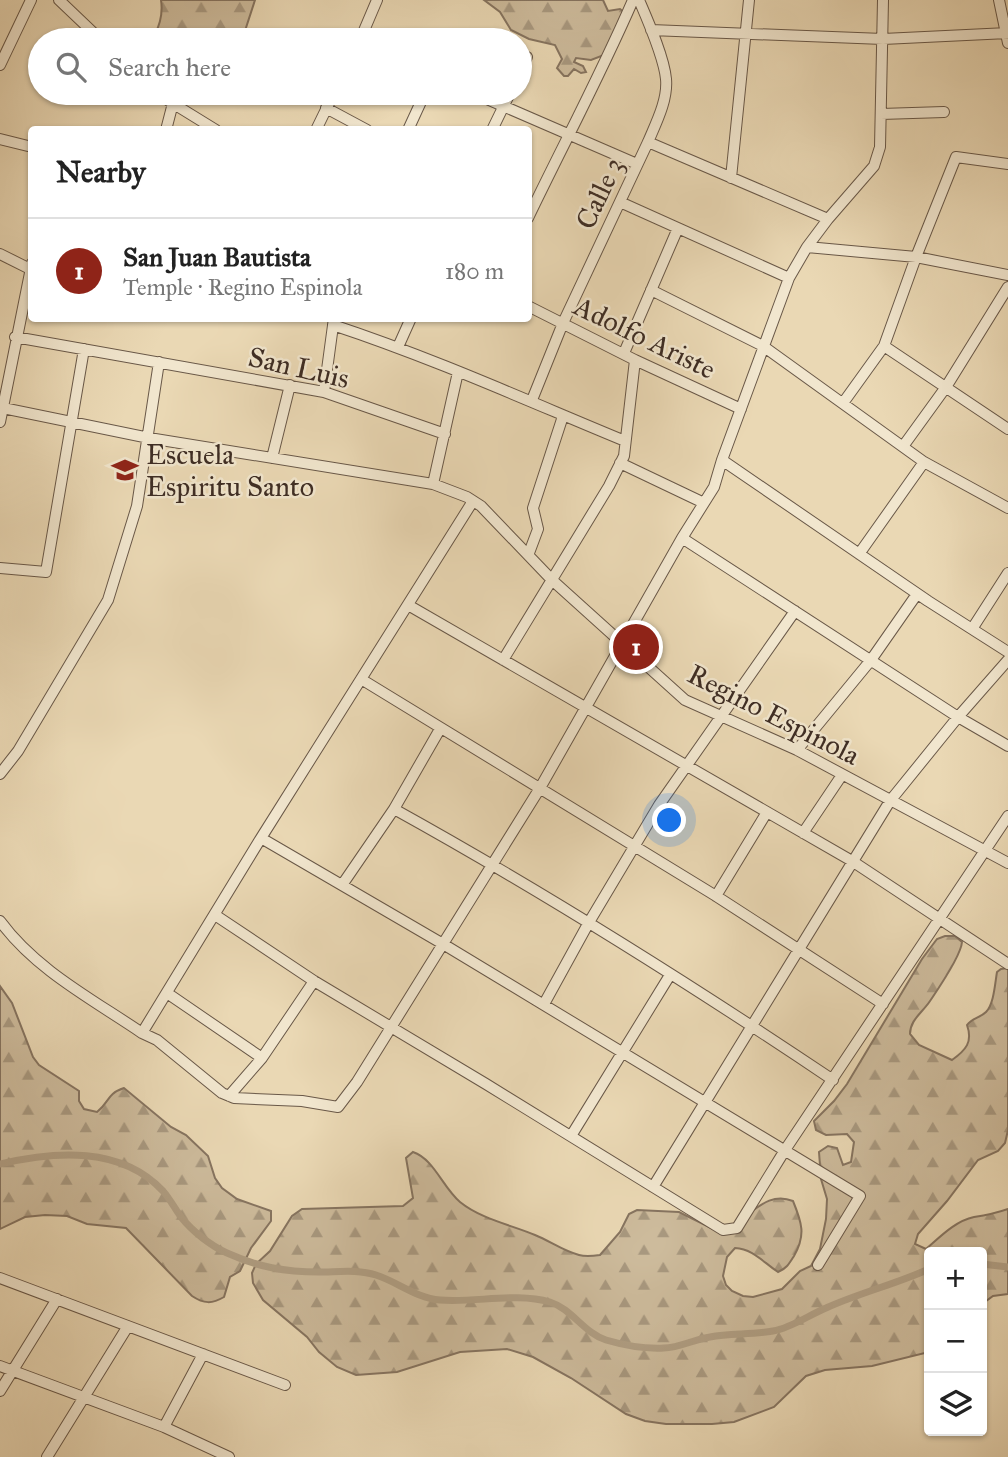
<!DOCTYPE html>
<html lang="en">
<head>
<meta charset="utf-8">
<style>
  :root { --surface:#fff; --page:#f6f6f6; --text:#222; --muted:#767676; --line:#e0e0e0; --accent:#8f2418 }
  body { margin:0; font-family:"IM FELL Great Primer",serif; background:var(--page); color:var(--text) }
  .controls { position:absolute; right:21px; bottom:21px; display:grid; overflow:hidden; border-radius:7px; box-shadow:0 2px 5px #0004 }
  .controls button { width:63px; height:63px; display:grid; place-items:center; padding:0; border:0; border-bottom:2px solid var(--line); background:var(--surface); color:var(--text); font:35px sans-serif }
  .you { position:absolute; left:670px; top:821px; width:24px; height:24px; margin:-18px; border:5px solid #fff; border-radius:50%; background:#1a73e8; box-shadow:0 0 0 10px #1a73e833 }
  .badge { display:grid; place-items:center; width:46px; height:46px; border-radius:50%; background:var(--accent); color:#fff; font-size:23px; font-weight:700 }
  .pin { position:absolute; translate:-50% -50%; border:4px solid #fff; box-shadow:0 2px 7px #0006 }
  .list { margin:0; padding:0; list-style:none }
  h2 { display:flex; justify-content:space-between; align-items:center; height:91px; margin:0; padding:0 28px; font-size:30px }
  h2 small { font-size:23px; font-weight:400; color:var(--muted) }
  .list li { display:grid; grid-template-columns:46px 1fr auto; gap:21px; align-items:center; box-sizing:border-box; height:105px; padding:0 28px; border-top:2px solid var(--line) }
  .list b { display:block; font-size:26px; white-space:nowrap }
  .list p { margin:0; font-size:23px; white-space:nowrap; color:var(--muted) }
  .list em { font-size:23px; font-style:normal; color:var(--muted) }
  .icon { flex:none; width:38px; height:38px; fill:none; stroke:currentColor; stroke-width:2; stroke-linecap:round; stroke-linejoin:round }
  .map { position:relative; flex:none; width:1008px; height:1457px; overflow:hidden }
  .search { position:absolute; background:var(--surface); box-shadow:0 2px 5px #0004; left:28px; top:28px; width:504px; height:77px; display:flex; align-items:center; gap:18px; box-sizing:border-box; padding:0 24px; border-radius:38px; color:var(--muted); font-size:26px }
  .panel { position:absolute; background:var(--surface); box-shadow:0 2px 5px #0004; left:28px; top:126px; width:504px; height:196px; border-radius:7px }
  .map>svg:first-child { display:block }
  .forest { fill:url(#forest-firs); stroke:#867460; stroke-width:2 }
  .lines { fill:none; stroke-linecap:round; stroke-linejoin:round }
  .canal { stroke:#b09e83; stroke-width:7 }
  .minor-casing { stroke:#695848; stroke-width:12 }
  .minor { stroke:#f1e6ce; stroke-width:10 }
  .labels { text-anchor:middle; stroke-width:5; stroke-linejoin:round; paint-order:stroke }
  .street-label { font-size:28px; fill:#3e2d24; stroke:#f1e6ce }
  .poi-label { font-size:28px; fill:#3e2d24; stroke:#f1e6ce; text-anchor:start }
</style>
</head>
<body>
<div class="map">
<svg width="1008" height="1457" viewBox="0 0 1008 1457">
  <defs>
    <pattern id="forest-firs" width="22" height="20" patternUnits="userSpaceOnUse" patternTransform="scale(1.75)"><rect width="22" height="20" fill="#cdbb9c"/><path d="M5 1l3.5 6h-7zM16 11l3.5 6h-7z" fill="#a8987f"/></pattern>
  </defs>
  <rect width="100%" height="100%" fill="#ead8b4"/>
  <filter id="stains"><feTurbulence type="fractalNoise" baseFrequency=".00286" numOctaves="4"/><feColorMatrix values="0 0 0 0 .2 0 0 0 0 .09 0 0 0 0 .02 0 0 0 .5 -.17"/></filter>
  <radialGradient id="worn" r=".72"><stop offset=".6" stop-color="#630" stop-opacity="0"/><stop offset="1" stop-color="#630" stop-opacity=".3"/></radialGradient>
  <path class="forest" d="M161 0H255L242 40H149C160 31 163 13 161 0Z
    M484 0H603L608 11 620 9 624 12 604 55 591 60 576 58 574 62 583 66 586 72 581 73 574 69 568 76H564L557 68 562 59 555 45 529 39 511 30 500 12Z
    M945 936H955L962 942C961 956 938 989 930 1001 922 1013 910 1020 910 1034L919 1045 952 1060C966 1050 973 1042 967 1025 972 1018 980 1018 986 1012 994 1004 995 983 997 972L1001 969 1008 968V1130L1005 1143 998 1151 978 1160 947 1201 918 1234 915 1244 926 1249C940 1237 955 1221 974 1217 988 1215 994 1214 1008 1209V1294L993 1296 982 1304V1252H929V1352L872 1366 825 1370 806 1376 774 1407 734 1422 712 1424H666L645 1421 626 1414 571 1378 533 1357 507 1349 460 1352 397 1372 356 1375 337 1367 319 1352 307 1337 263 1300 253 1283 252 1273 256 1264 270 1251 292 1216 302 1209 403 1206 413 1198 406 1158 413 1152C434 1159 443 1188 460 1202 481 1219 511 1225 535 1235 550 1241 563 1251 579 1255 586 1257 593 1256 600 1255L620 1232 629 1214 637 1210 679 1212 713 1229C720 1228 728 1227 735 1223 754 1212 769 1191 793 1201 802 1223 806 1235 794 1256 789 1264 787 1268 778 1272 763 1262 753 1249 735 1248L727 1257 723 1276 726 1285 732 1291 743 1296 753 1297 782 1289 800 1271 811 1266 820 1249 826 1219 827 1199 821 1179 819 1152 828 1146 837 1148 843 1165 851 1162 854 1142 847 1134 826 1135 816 1130 814 1121 834 1101 847 1084 922 959 937 939Z
    M0 986 12 1003 33 1057 39 1065 79 1091V1101L84 1109 97 1112C110 1102 106 1094 124 1088L171 1127 186 1135 208 1156 215 1178 222 1188 237 1199 271 1211V1221L251 1248 240 1271 230 1277 224 1297C212 1304 204 1304 192 1296L126 1228 87 1224 67 1216 45 1215 25 1217 0 1229Z"/>
  <g class="lines">
    <path class="canal" d="M0 1164C55 1151 121 1146 163 1191 170 1199 175 1209 181 1217 192 1231 211 1246 227 1253 258 1267 285 1272 319 1272 337 1272 358 1269 376 1275 398 1282 416 1298 440 1300 475 1303 516 1292 550 1302 572 1309 584 1333 606 1340 623 1345 646 1349 664 1348 679 1348 695 1339 710 1337 730 1333 752 1335 773 1331 791 1328 809 1315 826 1308 859 1293 896 1284 929 1269
      M982 1264 1008 1267"/>
    <g class="minor-casing">
      <path id="minor" d="M59 0 101 40
        M999 0 1008 43
        M651 30 883 39 1008 33
        M360 40 377 0
        M0 65 31 0
        M520 72 527 57
        M156 93 216 130
        M473 93 637 164
        M326 108 367 130
        M881 114 944 112
        M166 130 173 103
        M316 130 334 93
        M408 130 425 93
        M492 130 510 93
        M0 139 32 147
        M648 142 828 219
        M731 178 749 0
        M620 202 789 278
        M528 218C563 145 601 74 633 0
        M807 247 916 257 1008 275
        M0 254 32 270
        M651 290 763 346 924 462 1008 508
        M528 306 635 360 741 409
        M333 325C433 358 528 401 625 441
        M15 337 324 392 445 434
        M884 346 1008 429
        M398 347 411 318
        M624 353 678 228
        M324 392 334 318
        M532 400 563 323 648 142C656 123 668 100 666 79 664 57 648 21 639 0
        M843 403 884 346 916 257 956 157 1008 164
        M3 408 149 438 433 484 467 497 481 506 552 580 685 700 797 750 1008 863
        M0 422 32 263
        M904 445 946 387 1008 287
        M272 458 290 385
        M722 460 928 601 1008 652
        M620 463 704 503
        M433 484 458 372
        M682 538 958 717 1008 746
        M529 553 538 529 533 508 563 416
        M859 554 924 462
        M0 568 46 572 84 349
        M408 605 852 861 1008 964
        M972 629 1008 573
        M503 660 609 486 624 456 635 360
        M361 679 716 896 883 1004
        M797 750 871 660 917 594
        M0 774 18 751 108 600 137 506 159 362
        M394 809C544 892 690 984 833 1080
        M803 833 842 775
        M261 838 443 944 860 1196 818 1265
        M342 885 394 809 440 729
        M716 896 767 812
        M215 915 314 981 486 1084 723 1230 737 1228 785 1150 1008 816
        M0 921C36 970 92 999 142 1033L157 1040 222 1093 234 1098 302 1101 338 1107 357 1082 540 788 682 538 714 487 722 460 789 278 807 247 828 219 874 166 880 147 883 0
        M167 993 262 1058
        M544 1004 588 924 659 805 795 611
        M142 1033 261 838 473 501
        M229 1096 262 1058 314 981
        M571 1136 670 975
        M653 1187 890 801 958 717 1008 660
        M0 1278 285 1385
        M0 1366 164 1427 229 1457
        M0 1391 57 1299
        M164 1427 203 1354
        M47 1457 128 1326"/>
    </g>
    <use href="#minor" class="minor"/>
  </g>
  <defs>
    <g id="school-bare" transform="scale(2.1)"><path d="M0-5L7-2L0 1L-7-2ZM-4 1L0 2.5L4 1V4Q0 6-4 4Z" fill="#8f2418" stroke="#f1e6ce" stroke-width="2.5" paint-order="stroke"/></g>
  </defs>
  <g fill-rule="evenodd">
    <use href="#school-bare" x="125" y="470"/>
  </g>
  <g class="labels">
    <g class="street-label">
      <text transform="translate(599 193) rotate(-65)" y="10">Calle 3</text>
      <text transform="translate(645 337) rotate(26)" y="10">Adolfo Ariste</text>
      <text transform="translate(299 367) rotate(13)" y="10">San Luis</text>
      <text transform="translate(774 714) rotate(27)" y="10">Regino Espinola</text>
    </g>
    <g class="poi-label">
      <text x="146" y="464">Escuela<tspan x="146" dy="32">Espiritu Santo</tspan></text>
    </g>
  </g>
  <rect width="100%" height="100%" filter="url(#stains)"/>
  <rect width="100%" height="100%" fill="url(#worn)"/>
</svg>
<div class="controls">
<button>+</button>
<button>−</button>
<button><svg class="icon" aria-label="layers" viewBox="0 0 24 24"><path d="M12 4l9 5-9 5-9-5zM3 14l9 5 9-5"/></svg></button>
</div>
<div class="you"></div>
<div class="pin badge" style="left:636px;top:647px">1</div>
<div class="search"><svg class="icon" aria-label="search" viewBox="0 0 24 24"><circle cx="10" cy="10" r="6"/><path d="M15 15l6 6"/></svg>Search here</div>
<section class="panel">
<h2>Nearby<small></small></h2>
<ul class="list">
<li><span class="badge">1</span><div><b>San Juan Bautista</b><p>Temple · Regino Espinola</p></div><em>180 m</em></li>
</ul>
</section>
</div>
</body>
</html>
